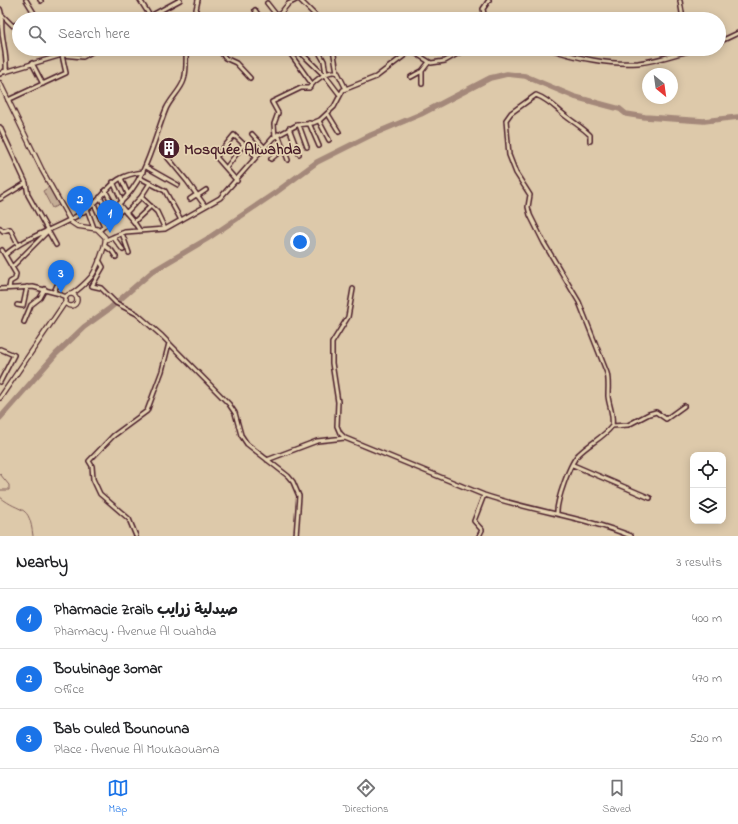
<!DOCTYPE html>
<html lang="en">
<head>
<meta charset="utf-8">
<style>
  :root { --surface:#fff; --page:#f6f6f6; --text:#202124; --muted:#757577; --line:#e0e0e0; --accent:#1a73e8 }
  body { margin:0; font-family:"Indie Flower","Playpen Sans Arabic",sans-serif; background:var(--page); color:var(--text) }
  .controls { position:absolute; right:12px; bottom:12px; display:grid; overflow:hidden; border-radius:8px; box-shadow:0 2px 10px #0003 }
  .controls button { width:36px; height:36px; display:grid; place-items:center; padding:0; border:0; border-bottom:1px solid var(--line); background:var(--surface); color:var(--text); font:20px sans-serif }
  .compass { position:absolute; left:642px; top:68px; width:36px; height:36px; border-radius:50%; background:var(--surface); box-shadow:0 2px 10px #0003; rotate:151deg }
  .you { position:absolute; left:300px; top:242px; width:14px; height:14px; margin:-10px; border:3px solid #fff; border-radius:50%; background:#1a73e8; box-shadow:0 0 0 6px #1a73e833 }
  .badge { display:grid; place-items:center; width:26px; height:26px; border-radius:50%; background:var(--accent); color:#fff; font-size:13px; font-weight:700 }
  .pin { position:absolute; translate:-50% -33px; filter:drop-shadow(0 1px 2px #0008) }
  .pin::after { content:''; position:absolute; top:21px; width:14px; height:12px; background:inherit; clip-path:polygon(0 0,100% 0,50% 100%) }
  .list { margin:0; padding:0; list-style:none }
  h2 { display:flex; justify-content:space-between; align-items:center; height:52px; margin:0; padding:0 16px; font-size:17px }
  h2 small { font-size:13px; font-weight:400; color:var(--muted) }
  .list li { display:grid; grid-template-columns:26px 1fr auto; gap:12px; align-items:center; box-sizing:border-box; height:60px; padding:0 16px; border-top:1px solid var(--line) }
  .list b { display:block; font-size:15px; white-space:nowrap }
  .list p { margin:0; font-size:13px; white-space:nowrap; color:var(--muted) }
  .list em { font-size:13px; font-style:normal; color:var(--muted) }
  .icon { flex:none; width:22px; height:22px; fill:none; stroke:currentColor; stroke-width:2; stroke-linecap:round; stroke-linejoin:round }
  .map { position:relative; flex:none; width:738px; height:536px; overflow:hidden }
  .search { position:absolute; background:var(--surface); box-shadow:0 2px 10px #0003; left:12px; right:12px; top:12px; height:44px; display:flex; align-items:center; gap:10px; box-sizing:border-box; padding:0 14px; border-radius:22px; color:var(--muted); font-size:15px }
  .sheet { height:232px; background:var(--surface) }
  nav { display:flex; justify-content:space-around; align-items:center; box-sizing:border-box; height:56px; border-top:1px solid var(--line); background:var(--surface); font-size:11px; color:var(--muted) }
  nav a { display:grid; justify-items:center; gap:2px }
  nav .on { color:var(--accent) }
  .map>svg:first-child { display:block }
  .green { fill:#c4ad95; stroke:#876660 }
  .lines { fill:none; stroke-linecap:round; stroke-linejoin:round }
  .stream { stroke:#805e5a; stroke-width:1 }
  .river { stroke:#a4887a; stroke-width:5.5 }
  .minor-casing { stroke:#4a1f2b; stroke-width:6 }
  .tertiary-casing { stroke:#4a1f2b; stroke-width:6 }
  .minor { stroke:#e6d4b2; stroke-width:3 }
  .tertiary { stroke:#e6d4b2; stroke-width:3.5 }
  .labels { text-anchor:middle; stroke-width:3.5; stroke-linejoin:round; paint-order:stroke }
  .poi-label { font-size:16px; font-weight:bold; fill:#4a1f2b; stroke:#e6d4b2; text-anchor:start }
</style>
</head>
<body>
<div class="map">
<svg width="738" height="536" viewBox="0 0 738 536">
  <rect width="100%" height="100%" fill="#ddc9aa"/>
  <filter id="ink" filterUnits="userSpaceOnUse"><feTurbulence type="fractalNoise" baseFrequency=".025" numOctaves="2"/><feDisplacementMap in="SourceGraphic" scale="8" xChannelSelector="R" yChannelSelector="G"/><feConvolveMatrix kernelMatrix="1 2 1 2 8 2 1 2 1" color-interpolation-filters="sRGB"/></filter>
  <g filter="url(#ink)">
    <path class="green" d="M49 187 59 205 52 208 43 191Z"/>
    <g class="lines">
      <path class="stream" d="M0 474 9 485V490H0
        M0 497C22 515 29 502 33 536"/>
      <path class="river" d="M0 418 56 354 84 327 109 309 153 271 207 239 275 193 317 162 371 135 421 114 490 78 507 74 525 76 575 97 620 109 626 114 645 117 704 121 738 117"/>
      <g class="minor-casing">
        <path id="minor" d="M26 0 34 13 26 19
          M40 0 41 1
          M140 0 150 16
          M300 0 319 19
          M680 1 683 19
          M267 3 278 17
          M0 9C3 16 1 22 2 31 3 44 7 56 6 70L0 74
          M255 10 261 19
          M3 16 13 26 19 23
          M145 19 180 0
          M194 19 198 0
          M276 19 288 4 296 0
          M485 19 483 9 489 0
          M719 42 738 33
          M219 49 225 58 236 63 250 78
          M287 49 312 84
          M297 49 327 78 340 95
          M322 49 320 54 324 61 326 74
          M333 49 337 72
          M550 49C576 58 610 65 638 63 658 61 676 54 695 49
          M32 63 43 84
          M422 71V84
          M5 72 62 55 83 57 97 49
          M411 77 422 71 429 62
          M8 100 66 73 62 55
          M328 114 339 132
          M319 121 329 140
          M309 123 319 146
          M299 125 307 147
          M0 127 26 183 28 195 56 245
          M289 128 299 154
          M252 134 264 147
          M278 134 288 160
          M275 137 274 124 278 113 272 102 301 88H309C315 80 329 69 338 73L346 89
          M168 158 187 181 205 206
          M271 159 284 148
          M146 167 178 185
          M226 168 244 144
          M121 178 128 194
          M140 178 165 191 181 220
          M237 181 216 157 234 135 236 137 256 156
          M113 182 122 201
          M105 190 118 214
          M197 196 206 190
          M100 197 112 220
          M141 197 157 212 165 229
          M0 199 26 183
          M190 199 196 195
          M94 204 104 226
          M87 209 94 228
          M123 209 119 204C147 179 153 141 166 109 171 98 181 90 184 80 187 70 186 59 186 49
          M126 213 141 197 150 183
          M0 228 3 231 10 229 18 245
          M100 230 123 209 134 222
          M140 231 134 222 151 206
          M122 233 129 253
          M113 237 123 250
          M106 240 125 232 165 229 220 198 273 138 297 125 313 123 320 120 334 107 343 90 376 77 409 52 412 51 431 63 445 61 466 49
          M105 246 112 251 116 257
          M2 250 16 274 15 279 10 282 9 288
          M5 255C30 233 63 228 89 208 111 191 109 176 143 172
          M99 260 103 267 92 286 101 288 116 303 137 314 162 336 229 404 235 413 241 435 247 444 288 476 293 482 299 496 296 536
          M12 267 46 233 47 230
          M0 289 33 287 60 294
          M54 292 57 285
          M61 295 66 297
          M17 305 23 306 27 287
          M24 322 31 305 40 298 45 289
          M0 349 14 355 0 382
          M612 426 628 425 649 414 656 412 666 419 684 406
          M345 438 340 433 337 426 338 402 332 363V343L348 317 353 289
          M267 460 317 441 345 438 484 495C532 511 584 517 631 536
          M573 465 650 498
          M557 514C556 502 570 462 579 454 590 443 603 438 612 426 614 415 609 406 608 396 608 388 609 381 607 373L579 302 544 243 530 215 528 207 530 195 516 173 509 155 506 120 511 113 536 95C547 99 554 106 562 113 571 121 581 126 590 135V141
          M136 536 129 519 100 494 93 479 92 466 89 461 113 436 147 411 162 371 169 343
          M479 536 482 530 474 521 484 495"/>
      </g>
      <g class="tertiary-casing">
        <path id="tertiary" d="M0 83 42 170 71 222 77 226 97 229 105 237C107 243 96 271 91 277 85 284 79 289 72 294
          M65 300a6 6 0 1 1 12 0a6 6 0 1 1-12 0Z
          M0 398 66 301"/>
      </g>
      <use href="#minor" class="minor"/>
      <use href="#tertiary" class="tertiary"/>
    </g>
  </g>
  <defs>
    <g id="building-disc" transform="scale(1.15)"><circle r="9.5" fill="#4a1f2b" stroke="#e6d4b2"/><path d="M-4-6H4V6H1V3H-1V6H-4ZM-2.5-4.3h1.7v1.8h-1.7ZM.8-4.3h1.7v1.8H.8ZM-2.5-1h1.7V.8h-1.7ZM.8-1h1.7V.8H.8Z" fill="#fff"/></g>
  </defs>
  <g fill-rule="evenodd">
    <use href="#building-disc" x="169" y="148"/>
  </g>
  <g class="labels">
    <g class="poi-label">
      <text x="184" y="154">Mosquée Alwahda</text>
    </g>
  </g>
</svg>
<div class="controls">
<button><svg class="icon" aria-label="locate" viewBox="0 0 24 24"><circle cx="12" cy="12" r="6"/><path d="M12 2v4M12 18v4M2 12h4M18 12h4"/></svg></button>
<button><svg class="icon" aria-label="layers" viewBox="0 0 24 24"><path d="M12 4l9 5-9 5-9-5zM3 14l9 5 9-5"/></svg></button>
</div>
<svg class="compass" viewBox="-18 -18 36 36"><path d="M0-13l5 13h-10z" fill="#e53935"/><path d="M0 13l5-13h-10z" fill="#757577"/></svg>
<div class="you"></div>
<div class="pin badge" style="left:110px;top:233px">1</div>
<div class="pin badge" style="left:80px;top:219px">2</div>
<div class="pin badge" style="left:61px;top:293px">3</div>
<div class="search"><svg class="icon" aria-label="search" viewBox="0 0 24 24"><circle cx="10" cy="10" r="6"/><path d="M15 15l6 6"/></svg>Search here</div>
</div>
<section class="sheet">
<h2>Nearby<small>3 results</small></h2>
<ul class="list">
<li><span class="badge">1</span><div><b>Pharmacie Zraib صيدلية زرايب</b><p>Pharmacy · Avenue Al Ouahda</p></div><em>400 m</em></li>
<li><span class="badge">2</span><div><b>Boubinage 3omar</b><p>Office</p></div><em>470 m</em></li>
<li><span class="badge">3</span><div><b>Bab Ouled Bounouna</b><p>Place · Avenue Al Moukaouama</p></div><em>520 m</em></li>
</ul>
</section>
<nav>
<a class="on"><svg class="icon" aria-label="map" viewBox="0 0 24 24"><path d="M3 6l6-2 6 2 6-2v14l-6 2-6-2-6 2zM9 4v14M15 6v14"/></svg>Map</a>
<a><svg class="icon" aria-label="directions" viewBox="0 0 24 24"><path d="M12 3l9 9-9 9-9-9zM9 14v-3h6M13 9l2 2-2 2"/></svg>Directions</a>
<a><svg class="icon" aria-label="saved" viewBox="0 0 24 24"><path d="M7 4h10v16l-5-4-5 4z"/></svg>Saved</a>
</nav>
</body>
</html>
